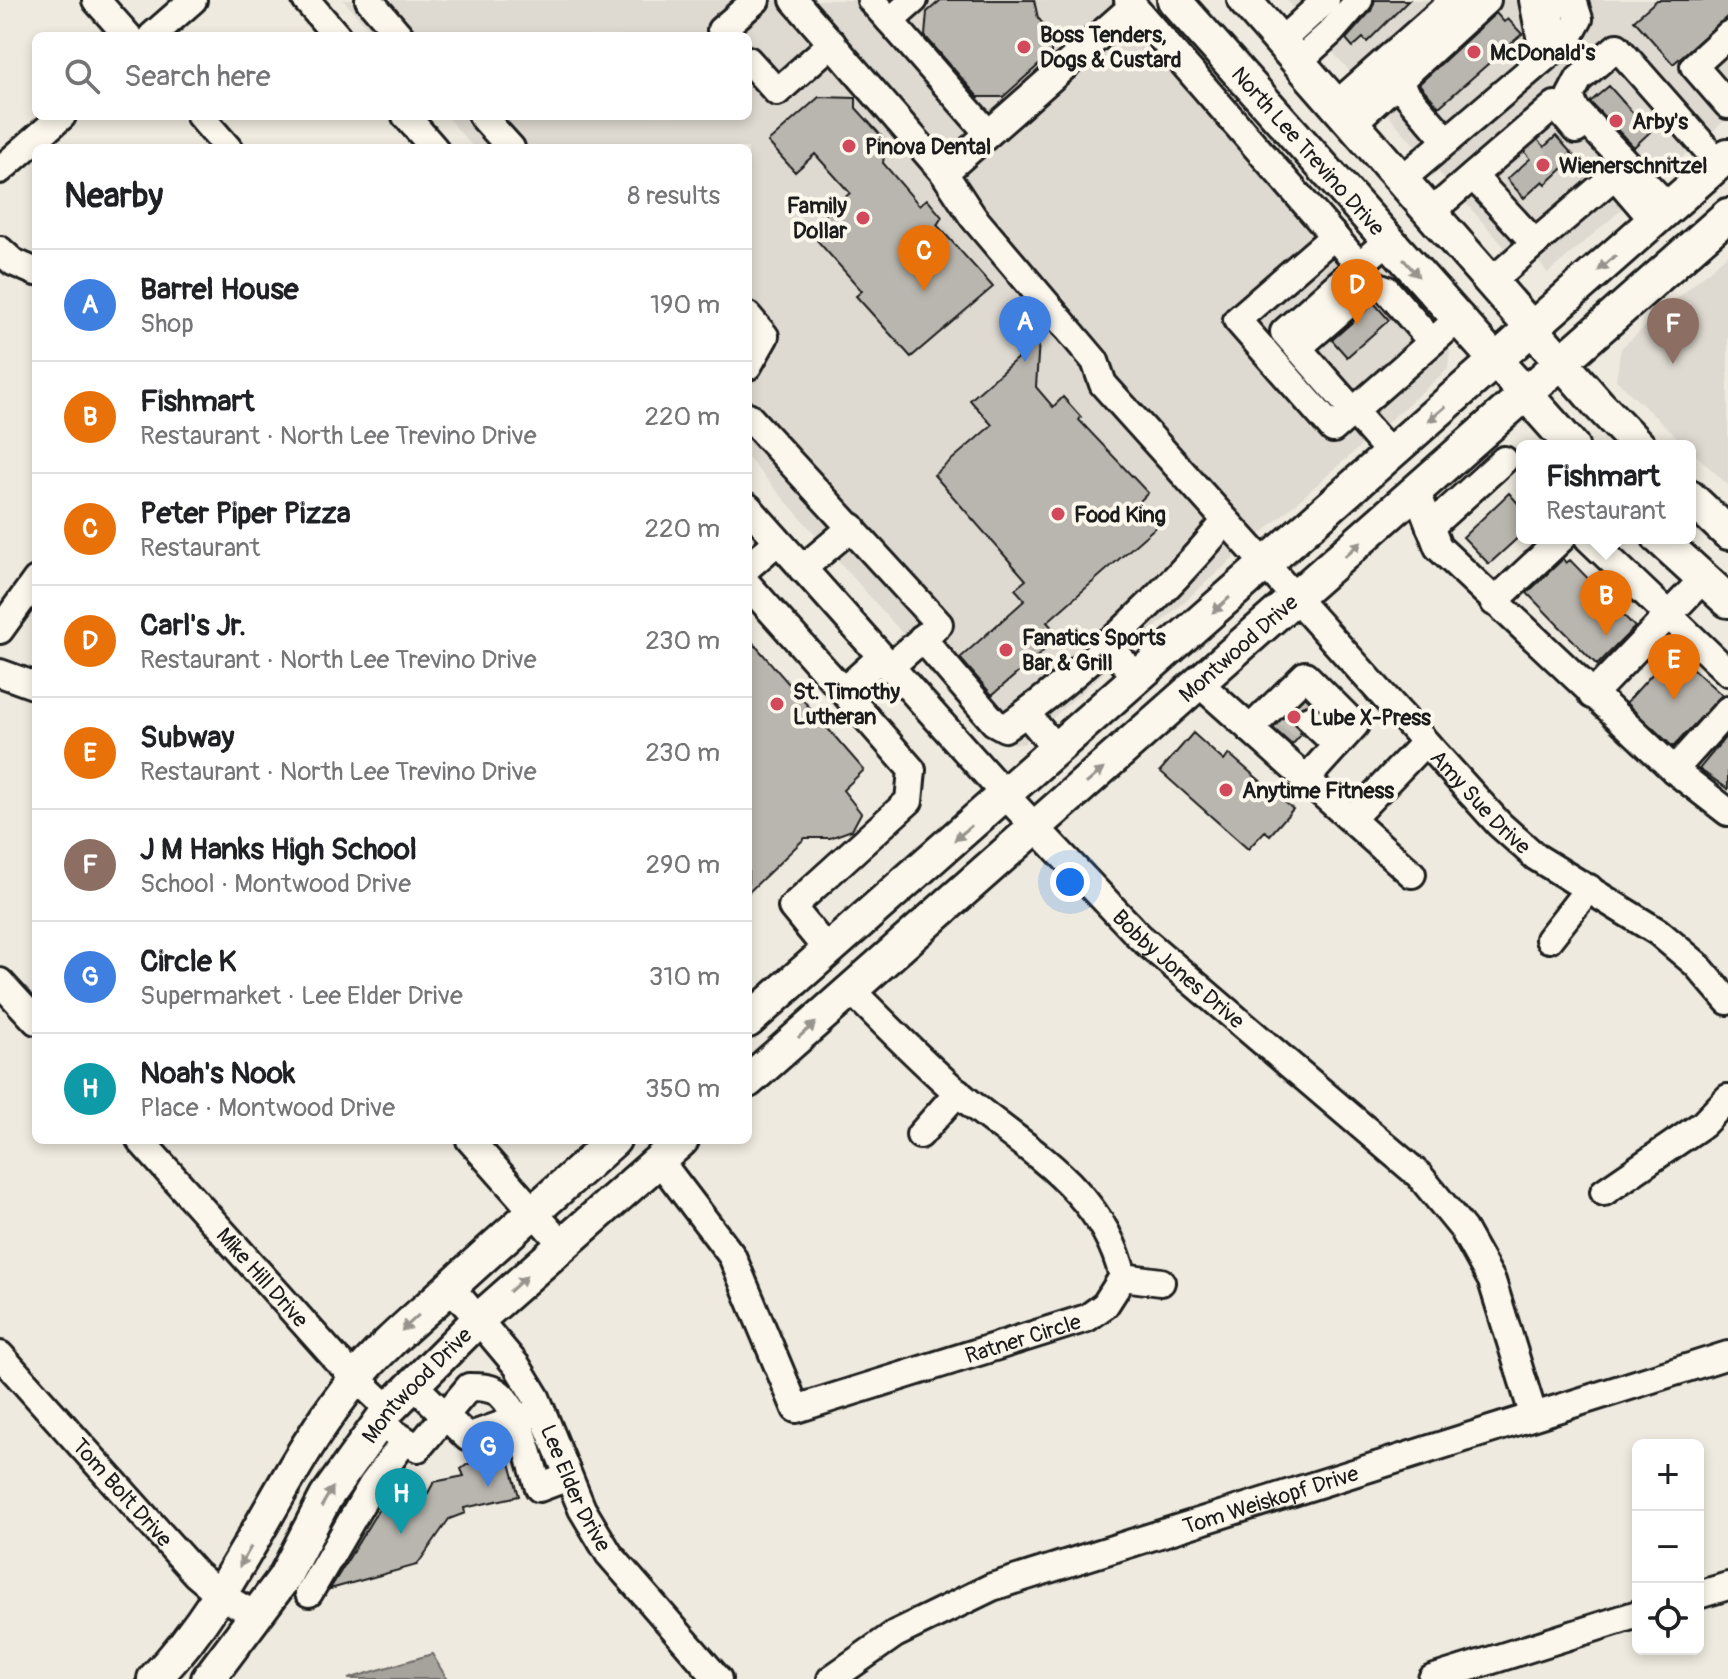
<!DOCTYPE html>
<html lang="en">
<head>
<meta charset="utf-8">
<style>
  :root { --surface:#fff; --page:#f6f6f6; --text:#202124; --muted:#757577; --line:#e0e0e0; --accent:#d1495b }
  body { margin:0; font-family:Pangolin,sans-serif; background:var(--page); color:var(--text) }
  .controls { position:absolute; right:24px; bottom:24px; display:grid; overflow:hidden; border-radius:12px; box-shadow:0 4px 12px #0003 }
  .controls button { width:72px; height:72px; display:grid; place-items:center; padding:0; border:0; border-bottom:2px solid var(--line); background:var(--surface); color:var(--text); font:40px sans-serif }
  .you { position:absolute; left:1070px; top:882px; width:28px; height:28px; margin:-20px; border:6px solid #fff; border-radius:50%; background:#1a73e8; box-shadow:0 0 0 12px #1a73e833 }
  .badge { display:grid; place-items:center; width:52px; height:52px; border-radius:50%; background:var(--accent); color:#fff; font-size:26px; font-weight:700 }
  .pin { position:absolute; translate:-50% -66px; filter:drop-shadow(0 2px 4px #0008) }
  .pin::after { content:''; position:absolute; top:42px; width:28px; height:24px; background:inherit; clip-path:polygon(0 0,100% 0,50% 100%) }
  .popup { position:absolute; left:1516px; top:440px; width:180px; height:104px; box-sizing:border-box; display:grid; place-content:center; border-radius:12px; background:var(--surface); filter:drop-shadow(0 2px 6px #0005); font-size:26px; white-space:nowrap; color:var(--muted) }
  .popup b { font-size:30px; color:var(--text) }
  .popup::after { content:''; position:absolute; left:50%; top:100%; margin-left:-16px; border:16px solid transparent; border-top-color:var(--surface) }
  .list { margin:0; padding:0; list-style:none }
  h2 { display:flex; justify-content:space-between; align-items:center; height:104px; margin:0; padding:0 32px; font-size:34px }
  h2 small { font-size:26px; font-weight:400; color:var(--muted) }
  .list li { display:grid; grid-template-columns:52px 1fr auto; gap:24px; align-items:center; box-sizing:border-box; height:112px; padding:0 32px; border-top:2px solid var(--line) }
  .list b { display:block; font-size:30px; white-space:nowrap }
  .list p { margin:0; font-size:26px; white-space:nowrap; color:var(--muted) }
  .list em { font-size:26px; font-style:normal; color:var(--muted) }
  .icon { flex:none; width:44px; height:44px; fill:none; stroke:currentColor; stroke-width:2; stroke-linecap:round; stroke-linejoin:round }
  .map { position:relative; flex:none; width:1728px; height:1679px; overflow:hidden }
  .search { position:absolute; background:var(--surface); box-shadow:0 4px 12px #0003; left:32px; top:32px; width:720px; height:88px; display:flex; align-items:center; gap:20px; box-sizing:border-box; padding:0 28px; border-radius:12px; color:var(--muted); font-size:30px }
  .panel { position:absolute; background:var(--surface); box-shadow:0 4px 12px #0003; left:32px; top:144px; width:720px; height:1000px; border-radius:12px }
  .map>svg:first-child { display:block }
  .built { fill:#dedad1 }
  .water { fill:#a6a39d; stroke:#6f6d69; stroke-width:2 }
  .building { fill:#b9b6af; stroke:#1c1c1c; stroke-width:2 }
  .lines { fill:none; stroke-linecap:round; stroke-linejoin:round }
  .minor-tunnel { stroke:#c4c1b8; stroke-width:26; stroke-dasharray:26 13; stroke-linecap:butt }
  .minor-casing { stroke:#1c1c1c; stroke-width:32 }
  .major-casing { stroke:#1c1c1c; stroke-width:38 }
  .minor { stroke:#fbf7ec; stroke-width:26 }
  .major { stroke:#fbf7ec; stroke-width:32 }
  .oneway { fill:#97948e }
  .poi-dot { fill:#d1495b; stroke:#fbf7ec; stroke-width:3 }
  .labels { text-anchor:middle; stroke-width:8; stroke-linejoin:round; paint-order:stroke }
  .poi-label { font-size:22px; font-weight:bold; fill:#1c1c1c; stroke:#fbf7ec; text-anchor:start }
  .street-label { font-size:22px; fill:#1c1c1c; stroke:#fbf7ec }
</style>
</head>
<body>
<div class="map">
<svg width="1728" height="1679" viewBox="0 0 1728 1679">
  <rect width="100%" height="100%" fill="#eeeadf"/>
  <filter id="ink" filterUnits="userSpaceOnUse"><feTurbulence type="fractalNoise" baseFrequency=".0125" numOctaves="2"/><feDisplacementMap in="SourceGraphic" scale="16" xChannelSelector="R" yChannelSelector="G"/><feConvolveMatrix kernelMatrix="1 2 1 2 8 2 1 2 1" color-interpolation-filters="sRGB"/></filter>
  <g filter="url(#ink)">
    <path class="built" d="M343 0H1142L1450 350 1448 369 1023 744 998 742 748 458V148H474L446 116H748V36H375Z
      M1287 0H1728V118L1548 273 1535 258 1523 268Z
      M1728 254V485L1616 380 1621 348Z"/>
    <path class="water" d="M432 1654 447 1679H348Z"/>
    <path class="building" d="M941 0H1034L1038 18 1051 33V54L1003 97H978L925 36 927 12Z
      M1375 0H1409L1367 42 1363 38 1353 47 1346 39 1371 11Z
      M1657 0H1728V16L1673 64 1634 20Z
      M1496 13 1504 22 1508 19 1522 34 1439 107 1419 84Z
      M1609 86 1650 132 1634 147 1590 102Z
      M819 97 856 98V108L886 141 883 163 919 205 927 199 942 217 937 225 993 287 911 357 856 296 862 291 808 230 850 193 815 154 795 172 768 142Z
      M1556 136 1575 157 1546 184 1543 181 1524 198 1507 179 1531 158 1525 152 1538 141 1544 147Z
      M1374 303 1389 320 1347 357 1332 340Z
      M1039 339 1036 387 1053 407 1063 397 1081 417 1079 420 1148 493 1138 503 1158 525 1047 622 1060 637 992 695 960 658 1025 600 1015 589 1026 580 934 475 992 425 970 400Z
      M1509 493 1522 508V534L1489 564 1463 537Z
      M1563 559 1566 563 1570 560 1635 627 1597 665 1527 593Z
      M748 637 864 770 843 790 861 813 852 830 830 838H805L748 893Z
      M1673 651 1722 695 1673 747 1626 703Z
      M1305 698 1311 703 1298 708 1294 715V724L1301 735 1292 745 1273 728Z
      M1193 733 1224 761 1229 754 1293 809 1270 835 1265 831 1248 849 1160 771Z
      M1728 734V789L1699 769Z
      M501 1457 505 1465 510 1463 519 1496 464 1508 465 1513 449 1519 417 1565 330 1589 399 1476 428 1493 434 1482 464 1476 461 1469 468 1464Z"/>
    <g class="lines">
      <path class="minor-tunnel" d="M1526 153 1539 142
        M1299 693 1317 710
        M1282 711 1303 727"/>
      <g class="minor-casing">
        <g id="minor">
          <path d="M96 0 128 36"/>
          <path d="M306 0 337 36"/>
          <path d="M369 0 400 36"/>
          <path id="s1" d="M794 0 944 173 973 217 1095 361 1103 384 1499 824 1536 857 1658 932 1696 964 1728 1001"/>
          <path d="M871 0 890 21 914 0"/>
          <path d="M1128 0 1359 265"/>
          <path d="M1533 0 1541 41"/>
          <path d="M890 21 988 133"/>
          <path d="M1728 35 1694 66 1728 105"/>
          <path d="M152 36 193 0"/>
          <path d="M726 36 721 30 756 0"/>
          <path d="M1281 41 1326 0"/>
          <path d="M748 60 777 92 832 43"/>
          <path d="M1298 62 1331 32 1359 0"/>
          <path d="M1530 68 1551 20 1554 0"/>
          <path d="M1397 83 1447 141"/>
          <path d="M1336 105 1454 0"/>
          <path d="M200 116 228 148"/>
          <path d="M406 116 434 148"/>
          <path d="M482 116 511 148"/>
          <path d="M1352 124 1487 0"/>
          <path d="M0 170 62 116"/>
          <path d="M1612 172 1654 221"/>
          <path d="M944 173 1133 6"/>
          <path d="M1473 176 1535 243 1615 175"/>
          <path d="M1401 180 1569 37 1579 19 1573 0"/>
          <path d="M1669 208 1575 109 1570 96 1579 79 1617 47 1719 163"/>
          <path d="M1430 213 1555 105 1576 130"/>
          <path d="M1334 236 1237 320 1333 429 1457 320"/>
          <path d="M1387 241 1284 332 1391 454"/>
          <path d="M0 250 13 262 36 272"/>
          <path d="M1491 282 1535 243"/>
          <path d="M748 316 765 336 748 366"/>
          <path d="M1298 348 1367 288 1376 285 1386 289 1432 342"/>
          <path d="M748 416 939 624 889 668"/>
          <path d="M1417 492 1438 547 1674 770 1728 812"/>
          <path id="s2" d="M748 507 1006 796 1140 937 1419 1175 1463 1229 1492 1281 1533 1414"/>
          <path d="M1430 527 1504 460"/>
          <path d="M1588 538 1728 672"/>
          <path d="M748 567 778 541"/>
          <path d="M802 569 852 527"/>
          <path d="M748 585 843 691"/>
          <path d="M1494 602 1562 538"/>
          <path d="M0 630 36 580"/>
          <path d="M922 638 994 722 1005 728C1083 673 1165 594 1226 521"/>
          <path d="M1106 643 1138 678"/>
          <path d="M0 673 36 686"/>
          <path d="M1200 684 1412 874"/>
          <path d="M1592 695 1703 579"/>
          <path d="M1026 713 1057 750"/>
          <path d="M1309 719 1337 745"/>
          <path d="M1250 729 1305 675 1355 725 1306 779"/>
          <path d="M1674 770 1728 710"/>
          <path d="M1351 819 1425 742"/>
          <path d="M1549 939 1589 888"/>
          <path d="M828 951 792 907 909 801 912 770 843 691 880 658"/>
          <path d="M0 982 36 1021"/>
          <path d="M920 1135 958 1092"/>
          <path id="s3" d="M140 1140 337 1360 389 1409"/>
          <path d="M470 1140 562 1244"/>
          <path id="s4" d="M659 1160 732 1256 796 1409 1087 1318 1105 1305 1123 1277C1102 1187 1024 1149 958 1093 921 1061 886 1025 851 990"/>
          <path d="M1604 1192 1703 1124 1728 1098"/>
          <path d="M1123 1277 1161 1282"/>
          <path id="s5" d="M450 1286 517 1366 536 1397 582 1509 609 1554 718 1679"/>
          <path id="s6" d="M0 1355 196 1574 222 1596 257 1616"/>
          <path d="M413 1384 467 1437 532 1414"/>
          <path d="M378 1423 418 1448 469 1387C479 1387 492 1387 500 1394 522 1414 530 1461 539 1488L568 1477"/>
          <path d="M309 1593 372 1485 404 1442"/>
          <path d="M1698 1595 1728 1586"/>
          <path id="s7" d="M831 1679 895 1634 992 1587 1728 1355"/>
          <path d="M1432 1679 1638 1614"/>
        </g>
      </g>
      <g class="major-casing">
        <g id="major">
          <path id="s8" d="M1174 0 1572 446"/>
          <path d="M1244 0 1599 405 1639 446"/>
          <path d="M1690 497 1728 533"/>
          <path d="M1659 538 1728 601"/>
          <path d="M748 1021 1728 155"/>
          <path id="s9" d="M748 1081 1728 215"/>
          <path d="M154 1679C240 1591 278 1472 356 1378 379 1350 407 1326 434 1302 493 1247 554 1194 614 1140"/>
          <path id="s10" d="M208 1679 284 1578 326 1497 389 1409 479 1319 682 1140"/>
        </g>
      </g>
      <use href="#minor" class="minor"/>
      <use href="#major" class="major"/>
    </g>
    <defs><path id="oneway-solid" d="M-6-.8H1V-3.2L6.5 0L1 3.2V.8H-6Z" transform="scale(2)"/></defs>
    <g class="oneway">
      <use href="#oneway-solid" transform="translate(1607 263) rotate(138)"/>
      <use href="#oneway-solid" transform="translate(1411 268) rotate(49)"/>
      <use href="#oneway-solid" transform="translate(1437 414) rotate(139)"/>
      <use href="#oneway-solid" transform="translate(1353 549) rotate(-42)"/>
      <use href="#oneway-solid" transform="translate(1221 605) rotate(138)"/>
      <use href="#oneway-solid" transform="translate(1095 776) rotate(-41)"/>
      <use href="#oneway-solid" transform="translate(963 833) rotate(139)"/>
      <use href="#oneway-solid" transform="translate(807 1030) rotate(-41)"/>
      <use href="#oneway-solid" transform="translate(518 1284) rotate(-42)"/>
      <use href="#oneway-solid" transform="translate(410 1323) rotate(137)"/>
      <use href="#oneway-solid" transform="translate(327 1497) rotate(-60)"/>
      <use href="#oneway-solid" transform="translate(245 1557) rotate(120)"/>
    </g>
  </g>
  <g class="poi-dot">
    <circle cx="1024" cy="47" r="8"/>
    <circle cx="1474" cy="52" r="8"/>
    <circle cx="1616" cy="121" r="8"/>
    <circle cx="849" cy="146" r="8"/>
    <circle cx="1543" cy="165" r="8"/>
    <circle cx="863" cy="218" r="8"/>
    <circle cx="1058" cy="514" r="8"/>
    <circle cx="1006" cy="650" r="8"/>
    <circle cx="777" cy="704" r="8"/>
    <circle cx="1294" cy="717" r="8"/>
    <circle cx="1226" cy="790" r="8"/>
  </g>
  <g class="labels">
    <g class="poi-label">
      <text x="1040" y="42">Boss Tenders,<tspan x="1040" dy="25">Dogs &amp; Custard</tspan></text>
      <text x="1490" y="60">McDonald's</text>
      <text x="1632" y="129">Arby's</text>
      <text x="865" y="154">Pinova Dental</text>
      <text x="1559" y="173">Wienerschnitzel</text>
      <text x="847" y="213" text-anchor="end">Family<tspan x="847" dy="25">Dollar</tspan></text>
      <text x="1074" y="522">Food King</text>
      <text x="1022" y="645">Fanatics Sports<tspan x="1022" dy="25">Bar &amp; Grill</tspan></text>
      <text x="793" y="699">St. Timothy<tspan x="793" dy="25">Lutheran</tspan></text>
      <text x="1310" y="725">Lube X-Press</text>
      <text x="1242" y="798">Anytime Fitness</text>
    </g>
    <g class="street-label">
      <text dy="8" stroke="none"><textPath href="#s8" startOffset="202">North Lee Trevino Drive</textPath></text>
      <text dy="8" stroke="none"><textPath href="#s9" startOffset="654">Montwood Drive</textPath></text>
      <text dy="8" stroke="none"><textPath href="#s1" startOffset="1058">Amy Sue Drive</textPath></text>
      <text dy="8" stroke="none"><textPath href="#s2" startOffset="632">Bobby Jones Drive</textPath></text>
      <text dy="8" stroke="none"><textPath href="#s3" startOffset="184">Mike Hill Drive</textPath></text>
      <text dy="8" stroke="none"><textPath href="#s4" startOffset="524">Ratner Circle</textPath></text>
      <text dy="8" stroke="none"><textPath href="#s10" startOffset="362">Montwood Drive</textPath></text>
      <text dy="8" stroke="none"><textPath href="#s5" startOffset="240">Lee Elder Drive</textPath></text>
      <text dy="8" stroke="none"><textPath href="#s6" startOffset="184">Tom Bolt Drive</textPath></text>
      <text dy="8" stroke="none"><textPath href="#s7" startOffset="478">Tom Weiskopf Drive</textPath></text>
    </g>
  </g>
</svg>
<div class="controls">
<button>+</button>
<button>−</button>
<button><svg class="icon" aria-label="locate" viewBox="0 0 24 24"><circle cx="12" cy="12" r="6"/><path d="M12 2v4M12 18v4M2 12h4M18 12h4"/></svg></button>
</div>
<div class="you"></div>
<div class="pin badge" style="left:1025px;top:362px;background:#3f7fe0">A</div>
<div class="pin badge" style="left:1606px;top:636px;background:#e8710a">B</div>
<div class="popup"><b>Fishmart</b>Restaurant</div>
<div class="pin badge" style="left:924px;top:291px;background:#e8710a">C</div>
<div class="pin badge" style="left:1357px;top:325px;background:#e8710a">D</div>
<div class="pin badge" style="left:1674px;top:700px;background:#e8710a">E</div>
<div class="pin badge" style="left:1673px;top:364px;background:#8d6e63">F</div>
<div class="pin badge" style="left:488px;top:1487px;background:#3f7fe0">G</div>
<div class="pin badge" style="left:401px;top:1534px;background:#0f9aa8">H</div>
<div class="search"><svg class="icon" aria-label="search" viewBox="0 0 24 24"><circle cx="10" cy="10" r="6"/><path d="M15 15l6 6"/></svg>Search here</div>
<section class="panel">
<h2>Nearby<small>8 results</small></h2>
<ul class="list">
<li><span class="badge" style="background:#3f7fe0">A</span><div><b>Barrel House</b><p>Shop</p></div><em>190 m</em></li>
<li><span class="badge" style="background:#e8710a">B</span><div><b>Fishmart</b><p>Restaurant · North Lee Trevino Drive</p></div><em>220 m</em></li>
<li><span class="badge" style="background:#e8710a">C</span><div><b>Peter Piper Pizza</b><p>Restaurant</p></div><em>220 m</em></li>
<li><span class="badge" style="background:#e8710a">D</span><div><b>Carl's Jr.</b><p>Restaurant · North Lee Trevino Drive</p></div><em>230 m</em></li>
<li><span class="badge" style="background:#e8710a">E</span><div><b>Subway</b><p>Restaurant · North Lee Trevino Drive</p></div><em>230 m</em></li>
<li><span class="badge" style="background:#8d6e63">F</span><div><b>J M Hanks High School</b><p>School · Montwood Drive</p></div><em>290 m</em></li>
<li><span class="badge" style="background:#3f7fe0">G</span><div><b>Circle K</b><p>Supermarket · Lee Elder Drive</p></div><em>310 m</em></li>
<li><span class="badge" style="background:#0f9aa8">H</span><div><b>Noah's Nook</b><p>Place · Montwood Drive</p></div><em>350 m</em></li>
</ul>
</section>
</div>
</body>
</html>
